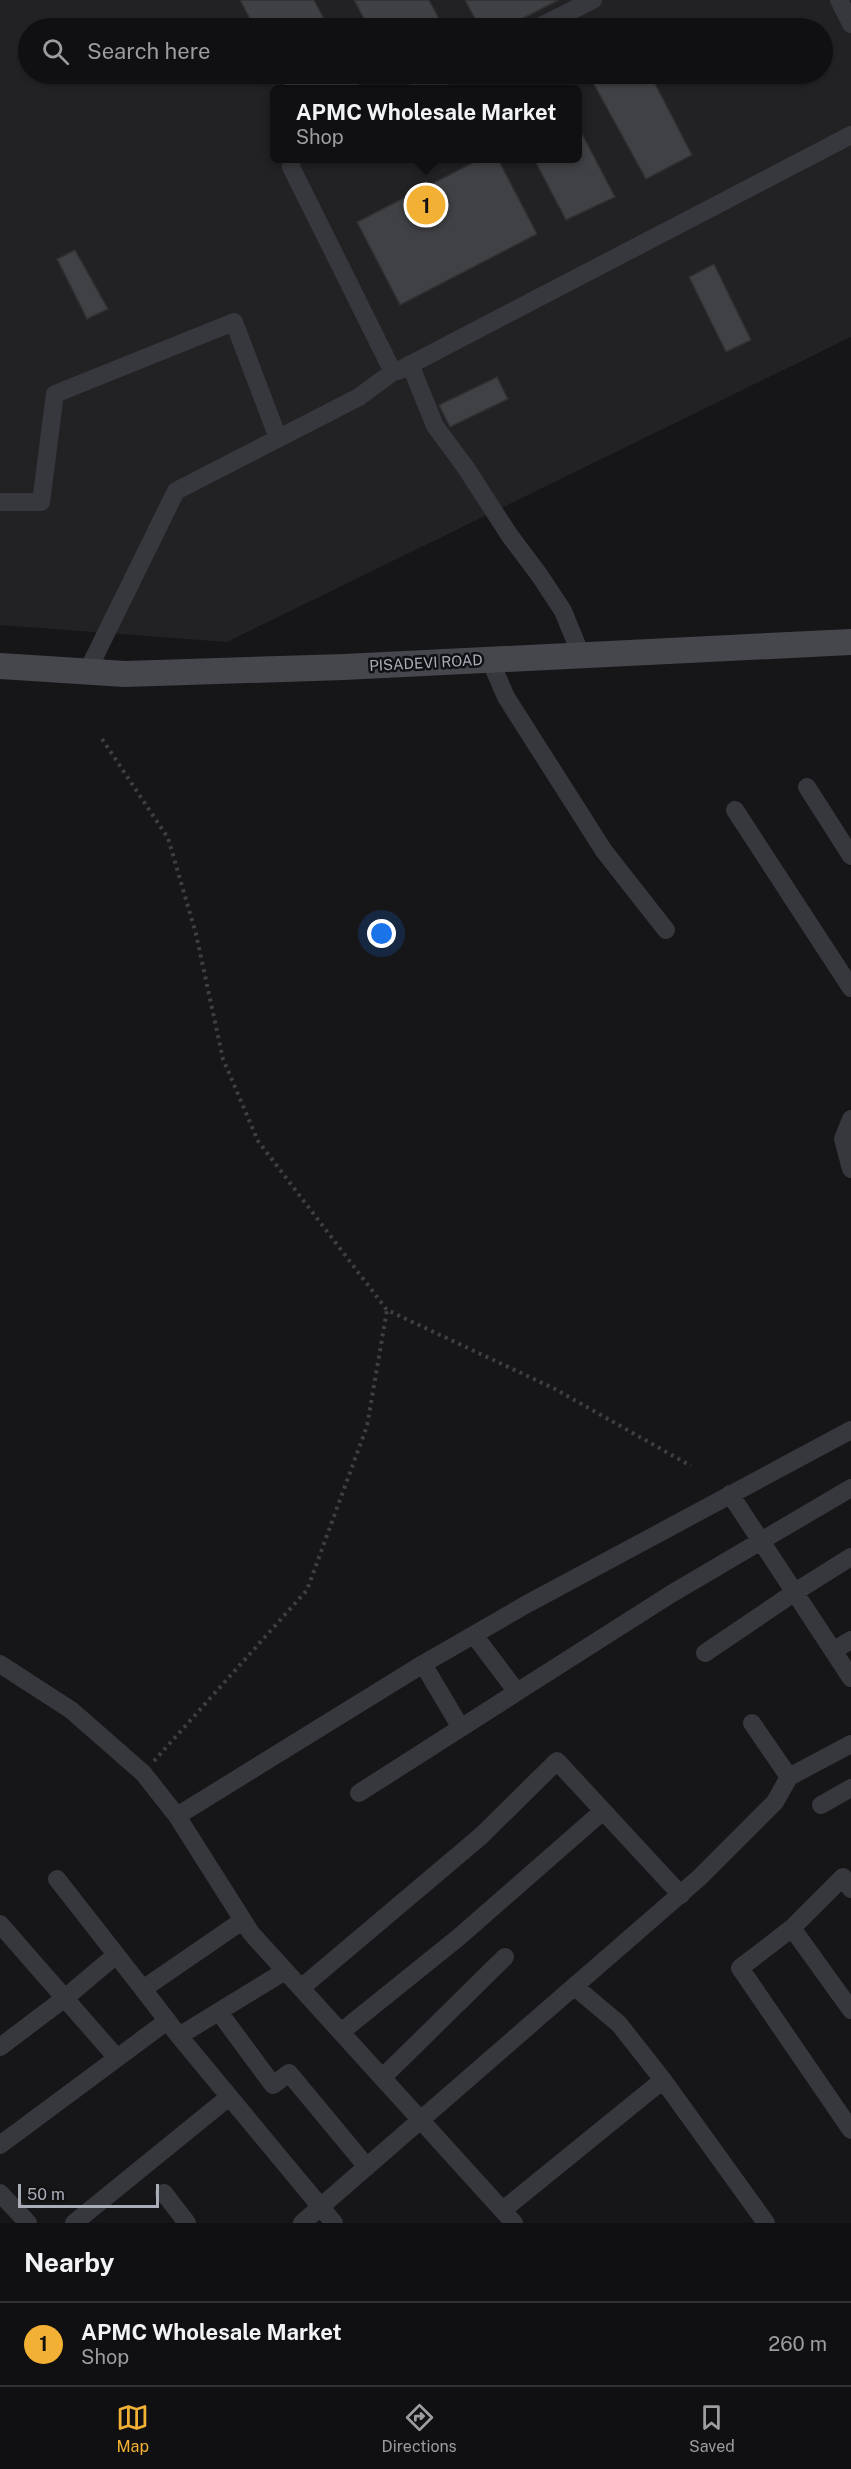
<!DOCTYPE html>
<html lang="en">
<head>
<meta charset="utf-8">
<style>
  :root { --surface:#101012; --page:#1e1e20; --text:#f1f3f6; --muted:#9c9d9f; --line:#303032; --accent:#f2b134 }
  body { margin:0; font-family:"Public Sans",sans-serif; background:var(--page); color:var(--text) }
  .scale { position:absolute; left:18px; bottom:15px; width:141px; box-sizing:border-box; padding-left:6px; border:3px solid #a8adb8; border-top:0; font-size:16px; line-height:21px; white-space:nowrap; color:#a8adb8; -webkit-text-stroke:4px #111113; paint-order:stroke }
  .you { position:absolute; left:382px; top:934px; width:21px; height:21px; margin:-15px; border:4px solid #fff; border-radius:50%; background:#1a73e8; box-shadow:0 0 0 9px #1a73e833 }
  .badge { display:grid; place-items:center; width:39px; height:39px; border-radius:50%; background:var(--accent); color:#111; font-size:20px; font-weight:700 }
  .pin { position:absolute; translate:-50% -50%; border:3px solid #fff; box-shadow:0 2px 6px #0006 }
  .popup { position:absolute; left:270px; top:85px; width:312px; height:78px; box-sizing:border-box; display:grid; place-content:center; border-radius:9px; background:var(--surface); filter:drop-shadow(0 2px 4px #0005); font-size:20px; white-space:nowrap; color:var(--muted) }
  .popup b { font-size:22px; color:var(--text) }
  .popup::after { content:''; position:absolute; left:50%; top:100%; margin-left:-12px; border:12px solid transparent; border-top-color:var(--surface) }
  .list { margin:0; padding:0; list-style:none }
  h2 { display:flex; justify-content:space-between; align-items:center; height:78px; margin:0; padding:0 24px; font-size:26px }
  h2 small { font-size:20px; font-weight:400; color:var(--muted) }
  .list li { display:grid; grid-template-columns:39px 1fr auto; gap:18px; align-items:center; box-sizing:border-box; height:84px; padding:0 24px; border-top:2px solid var(--line) }
  .list b { display:block; font-size:22px; white-space:nowrap }
  .list p { margin:0; font-size:20px; white-space:nowrap; color:var(--muted) }
  .list em { font-size:20px; font-style:normal; color:var(--muted) }
  .icon { flex:none; width:33px; height:33px; fill:none; stroke:currentColor; stroke-width:2; stroke-linecap:round; stroke-linejoin:round }
  .map { position:relative; flex:none; width:851px; height:2223px; overflow:hidden }
  .search { position:absolute; background:var(--surface); box-shadow:0 2px 4px #0004; left:18px; right:18px; top:18px; height:66px; display:flex; align-items:center; gap:15px; box-sizing:border-box; padding:0 21px; border-radius:33px; color:var(--muted); font-size:22px }
  .sheet { height:162px; background:var(--surface) }
  nav { display:flex; justify-content:space-around; align-items:center; box-sizing:border-box; height:84px; border-top:2px solid var(--line); background:var(--surface); font-size:16px; color:var(--muted) }
  nav a { display:grid; justify-items:center; gap:3px }
  nav .on { color:var(--accent) }
  .map>svg:first-child { display:block }
  .built { fill:#222225; fill-rule:evenodd }
  .building { fill:#404145; stroke:#303034; stroke-width:1.5 }
  .lines { fill:none; stroke-linecap:round; stroke-linejoin:round }
  .path { stroke:#3d3f44; stroke-width:4; stroke-dasharray:3 4.5; stroke-linecap:butt }
  .street { stroke:#37383d; stroke-width:18 }
  .secondary { stroke:#45474d; stroke-width:26 }
  .labels { text-anchor:middle; stroke-width:5; stroke-linejoin:round; paint-order:stroke }
  .street-label { font-size:15px; fill:#a8adb8; stroke:#111113 }
</style>
</head>
<body>
<div class="map">
<svg width="851" height="2223" viewBox="0 0 851 2223">
  <rect width="100%" height="100%" fill="#161618"/>
  <path class="built" d="M0 0H851V337L227 642 0 625ZM28 28H822V74H28ZM274 89H578V158H274Z"/>
  <path class="building" d="M240 0H314L329 28H255Z
    M354 0H429L444 28H369Z
    M465 0H559L504 28H480Z
    M279 74H353L362 90H287Z
    M601 74H650L692 155 646 179 591 79Z
    M578 126 615 197 566 220 534 159H578Z
    M480 159H498L537 234 400 305 357 222Z
    M75 250 108 309 87 319 57 259Z
    M714 264 751 340 726 352 689 277Z
    M497 377 508 399 450 427 439 405Z"/>
  <g class="lines">
    <path class="path" d="M102 739 168 838 196 934 223 1059 258 1141 387 1310 555 1389 691 1466
      M154 1761 307 1590 367 1426 387 1310"/>
    <path class="street" d="M839 0 851 24
      M537 28 593 0
      M417 89 449 74
      M292 158 291 167 391 368 398 371 851 135
      M410 364 435 426 466 468 510 536 540 576 563 611 581 655
      M0 502H41L55 394 234 322 278 438
      M490 660 506 697 604 851 666 930
      M87 672 176 491 359 397 394 371
      M807 787 851 856
      M735 810 851 988
      M851 1119 843 1139 851 1169
      M730 1494 851 1678
      M474 1635 517 1692 671 1594 851 1488
      M833 1651 851 1640
      M705 1653 795 1592 851 1557
      M0 1664 71 1710 143 1773 177 1816 251 1933 514 2223
      M423 1664 461 1728
      M752 1723 789 1777
      M359 1793 517 1692
      M821 1805 851 1788
      M177 1816 423 1664 527 1604 851 1430
      M57 1879 143 1989 242 1921
      M851 1889 843 1877 792 1928 740 1968 851 2130
      M0 1924 117 2058
      M792 1928 851 2010
      M575 1987 619 2024 663 2080 766 2223
      M301 1988 481 1836 557 1761 681 1895
      M143 1989 179 2036 285 1971
      M219 2012 273 2085 289 2073 367 2167
      M341 2032 459 1937 603 1811
      M179 2036 334 2223
      M0 2047 65 1998 116 1955
      M383 2077 505 1957
      M0 2145 167 2021
      M0 2193 28 2223
      M164 2193 187 2223
      M503 2210 663 2080
      M74 2223 229 2097
      M302 2223 699 1878 775 1802 789 1777 851 1744"/>
    <path class="secondary" d="M0 666 125 674 344 667 851 642"/>
  </g>
  <g class="labels">
    <g class="street-label">
      <text transform="translate(426 663) rotate(-3)" y="5">PISADEVI ROAD</text>
    </g>
  </g>
</svg>
<div class="scale">50 m</div>
<div class="you"></div>
<div class="pin badge" style="left:426px;top:205px">1</div>
<div class="popup"><b>APMC Wholesale Market</b>Shop</div>
<div class="search"><svg class="icon" aria-label="search" viewBox="0 0 24 24"><circle cx="10" cy="10" r="6"/><path d="M15 15l6 6"/></svg>Search here</div>
</div>
<section class="sheet">
<h2>Nearby<small></small></h2>
<ul class="list">
<li><span class="badge">1</span><div><b>APMC Wholesale Market</b><p>Shop</p></div><em>260 m</em></li>
</ul>
</section>
<nav>
<a class="on"><svg class="icon" aria-label="map" viewBox="0 0 24 24"><path d="M3 6l6-2 6 2 6-2v14l-6 2-6-2-6 2zM9 4v14M15 6v14"/></svg>Map</a>
<a><svg class="icon" aria-label="directions" viewBox="0 0 24 24"><path d="M12 3l9 9-9 9-9-9zM9 14v-3h6M13 9l2 2-2 2"/></svg>Directions</a>
<a><svg class="icon" aria-label="saved" viewBox="0 0 24 24"><path d="M7 4h10v16l-5-4-5 4z"/></svg>Saved</a>
</nav>
</body>
</html>
